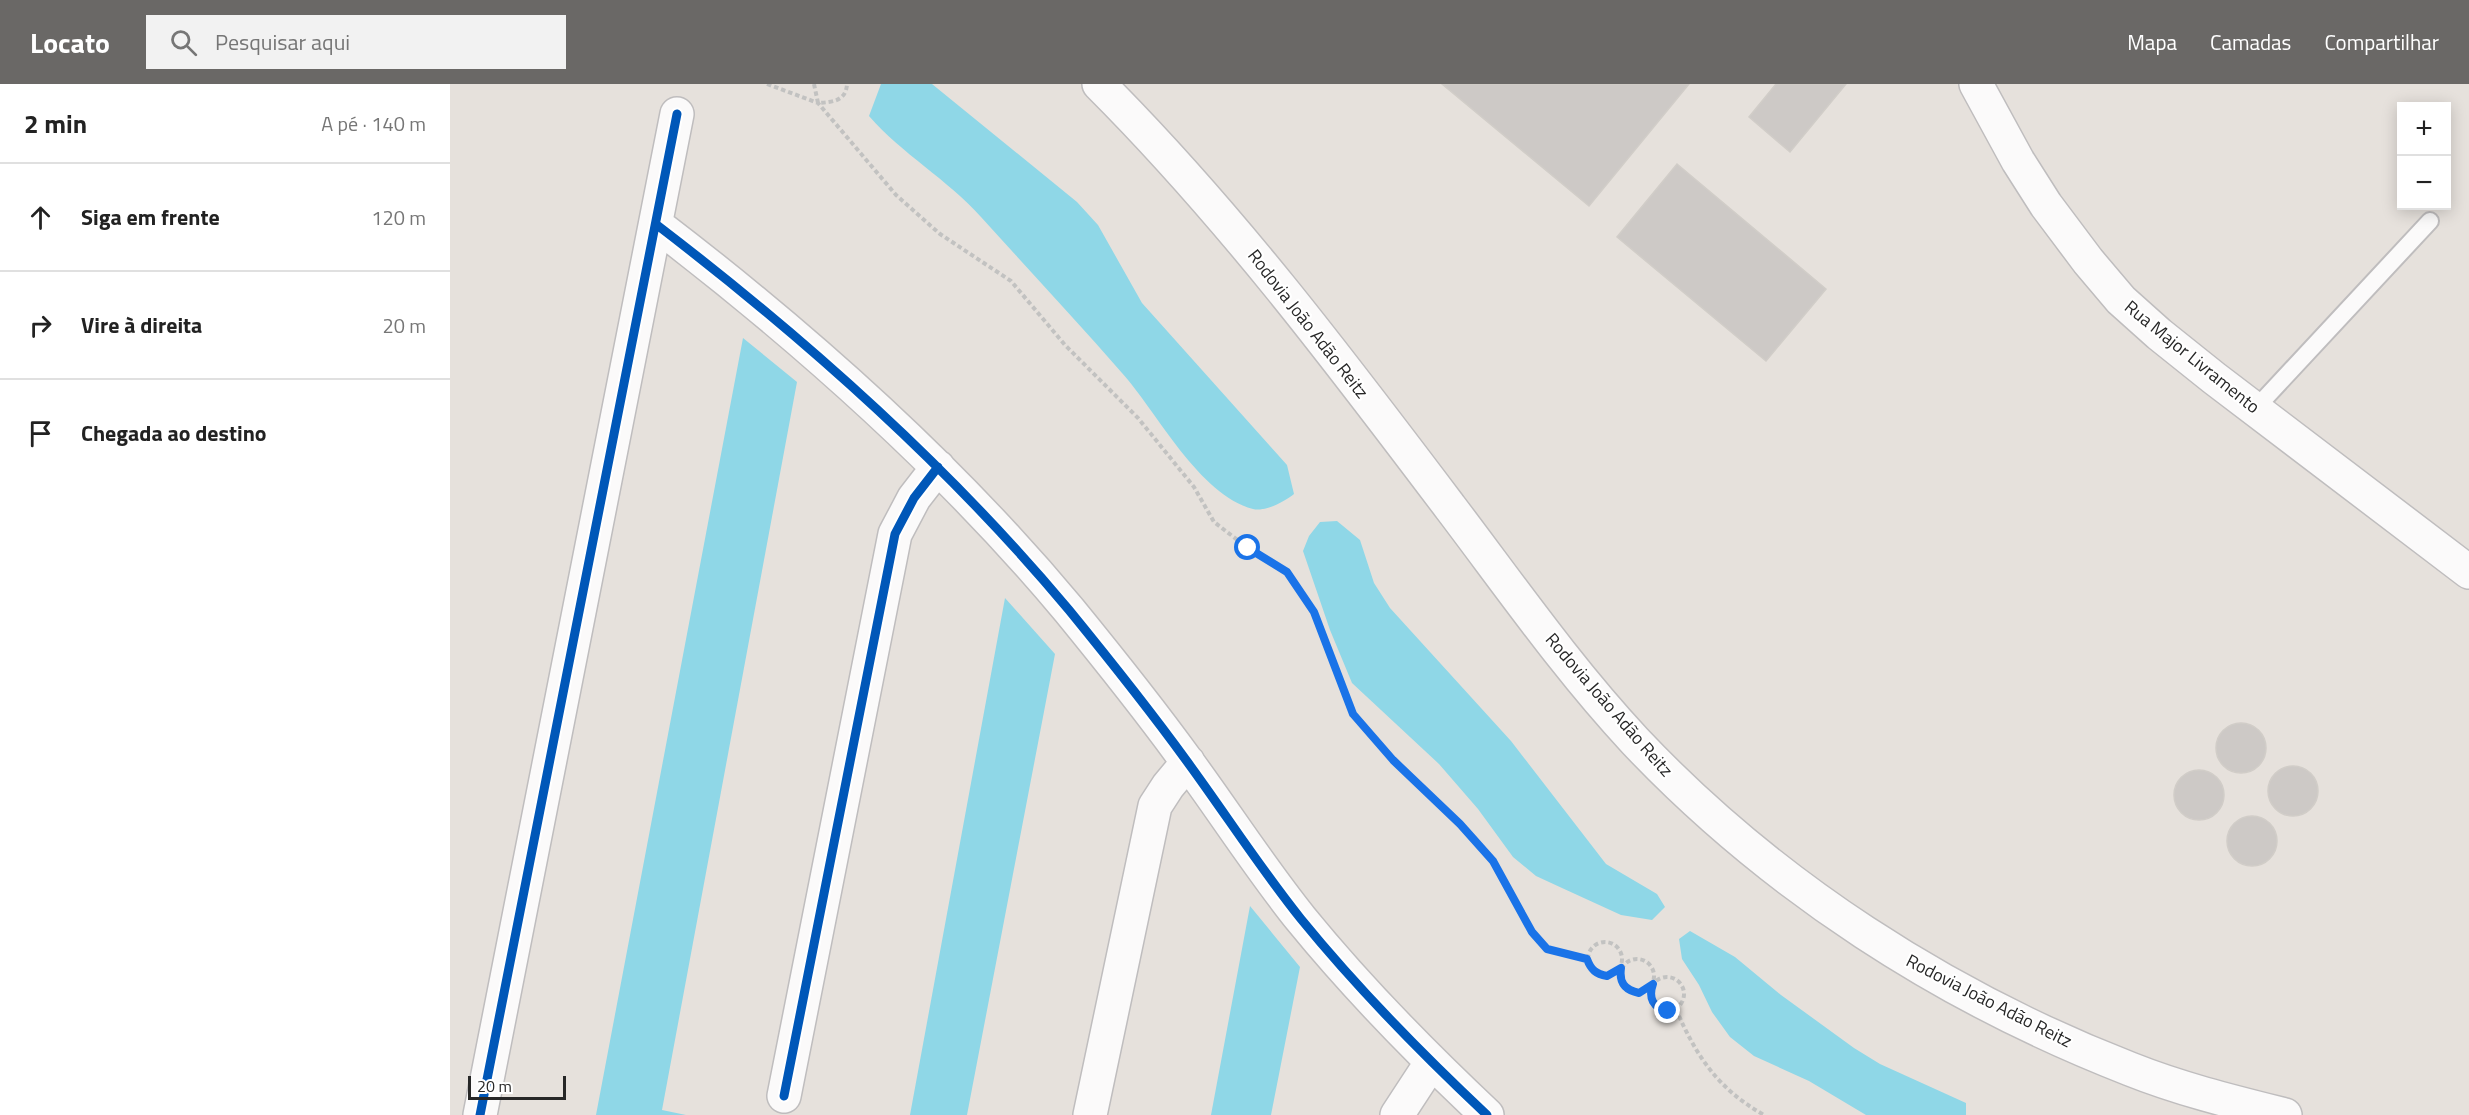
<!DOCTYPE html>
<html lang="pt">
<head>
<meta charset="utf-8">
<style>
  :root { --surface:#fff; --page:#f2f2f2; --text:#222; --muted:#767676; --line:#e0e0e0; --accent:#6a6866 }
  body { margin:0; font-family:"Titillium Web",sans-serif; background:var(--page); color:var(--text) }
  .controls { position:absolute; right:18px; top:18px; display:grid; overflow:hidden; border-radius:0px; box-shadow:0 3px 15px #0003 }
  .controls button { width:54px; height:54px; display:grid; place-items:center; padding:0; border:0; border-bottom:2px solid var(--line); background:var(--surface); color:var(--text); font:30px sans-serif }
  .scale { position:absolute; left:18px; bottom:15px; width:98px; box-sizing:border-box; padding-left:6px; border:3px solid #272727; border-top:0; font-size:16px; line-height:21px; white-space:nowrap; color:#272727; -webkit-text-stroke:4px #fff; paint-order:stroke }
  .stop { position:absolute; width:18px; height:18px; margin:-14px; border:4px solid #1a73e8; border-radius:50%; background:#fff }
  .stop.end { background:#1a73e8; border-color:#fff; box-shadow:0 2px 6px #0008 }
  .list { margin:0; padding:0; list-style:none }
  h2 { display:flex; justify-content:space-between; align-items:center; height:78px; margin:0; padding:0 24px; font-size:26px }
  h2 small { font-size:20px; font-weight:400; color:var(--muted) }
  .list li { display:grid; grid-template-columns:39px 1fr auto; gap:18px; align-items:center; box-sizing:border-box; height:108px; padding:0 24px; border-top:2px solid var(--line) }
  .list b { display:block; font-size:22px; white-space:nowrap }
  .list em { font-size:20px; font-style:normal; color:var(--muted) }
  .icon { flex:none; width:33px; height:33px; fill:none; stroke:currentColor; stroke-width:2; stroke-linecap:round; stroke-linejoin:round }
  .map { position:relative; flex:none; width:2019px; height:1031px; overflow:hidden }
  header { display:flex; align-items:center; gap:36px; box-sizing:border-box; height:84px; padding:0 30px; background:var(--accent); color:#fff }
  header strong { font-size:28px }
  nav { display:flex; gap:33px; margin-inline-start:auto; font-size:21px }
  .search { width:420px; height:54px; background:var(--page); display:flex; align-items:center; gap:15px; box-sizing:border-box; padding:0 21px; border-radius:0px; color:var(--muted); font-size:22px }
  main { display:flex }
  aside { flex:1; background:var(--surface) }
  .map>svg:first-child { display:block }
  .water { fill:#8fd7e7 }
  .building { fill:#cdc9c6; stroke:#d1cdc8; stroke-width:1.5 }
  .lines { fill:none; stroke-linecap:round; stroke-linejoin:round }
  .lane-casing { stroke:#bfbdbe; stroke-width:20 }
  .street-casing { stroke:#bfbdbe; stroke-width:36 }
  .secondary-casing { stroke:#bfbdbe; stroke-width:36 }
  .path { stroke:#c2c2c1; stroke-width:4; stroke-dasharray:4.5 3; stroke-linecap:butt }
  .lane { stroke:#fbfafa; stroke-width:16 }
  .street { stroke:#fbfafa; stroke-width:33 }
  .secondary { stroke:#fbfafa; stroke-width:33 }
  .cycleway-casing { stroke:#fff; stroke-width:13 }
  .cycleway { stroke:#0057b8; stroke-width:9 }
  .route { stroke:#1a73e8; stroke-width:8 }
  .labels { text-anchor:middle; stroke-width:4.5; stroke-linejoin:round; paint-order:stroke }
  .street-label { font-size:18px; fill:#272727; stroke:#fff }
</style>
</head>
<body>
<header>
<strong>Locato</strong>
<div class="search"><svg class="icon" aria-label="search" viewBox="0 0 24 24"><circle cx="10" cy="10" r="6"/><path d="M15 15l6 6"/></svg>Pesquisar aqui</div>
<nav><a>Mapa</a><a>Camadas</a><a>Compartilhar</a></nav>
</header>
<main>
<aside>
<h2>2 min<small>A pé · 140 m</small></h2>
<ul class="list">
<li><svg class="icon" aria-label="ahead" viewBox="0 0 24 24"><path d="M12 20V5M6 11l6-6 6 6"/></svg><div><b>Siga em frente</b></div><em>120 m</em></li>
<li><svg class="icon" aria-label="right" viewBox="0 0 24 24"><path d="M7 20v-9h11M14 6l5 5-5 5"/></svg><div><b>Vire à direita</b></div><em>20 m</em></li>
<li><svg class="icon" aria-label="arrive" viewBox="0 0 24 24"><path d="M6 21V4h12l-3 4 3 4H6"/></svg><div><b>Chegada ao destino</b></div></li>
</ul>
</aside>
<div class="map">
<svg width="2019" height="1031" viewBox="0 0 2019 1031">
  <rect width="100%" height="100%" fill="#e6e1dc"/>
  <path class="water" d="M431 0H482L627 118 648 141 692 219 837 381 844 410C835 417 816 428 803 425 749 411 707 328 672 289 626 236 578 185 531 133 497 95 452 70 419 32Z
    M293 254 347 298 212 1026 236 1031H146Z
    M887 437 910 456 924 499 940 524 1061 657 1156 780 1207 810 1215 823 1202 836 1171 831 1112 804 1086 792 1063 773 1028 725 989 680 902 599 880 546 853 467 859 452 870 438Z
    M555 514 605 570 517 1031H460Z
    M800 822 850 883 821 1031H761Z
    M1240 847 1285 873 1331 911 1404 964 1430 980 1516 1019V1031H1416L1359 997 1304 972 1280 953 1262 928 1249 901 1232 875 1229 855Z"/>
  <path class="building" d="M992 0H1239L1139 122Z
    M1326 0H1396L1340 68 1299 33Z
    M1227 80 1376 205 1316 277 1167 153Z
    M1766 664a25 25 0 1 1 50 0a25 25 0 1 1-50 0Z
    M1818 707a25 25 0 1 1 50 0a25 25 0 1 1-50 0Z
    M1724 711a25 25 0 1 1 50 0a25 25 0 1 1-50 0Z
    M1777 757a25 25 0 1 1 50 0a25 25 0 1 1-50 0Z"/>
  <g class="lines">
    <g class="lane-casing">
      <path id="lane" d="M1805 325 1980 137"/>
    </g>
    <g class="street-casing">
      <path id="street" d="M207 141C356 255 498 381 619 526 659 575 699 625 736 676 775 729 810 784 851 835 908 905 971 969 1037 1031
        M334 1012 445 450 464 414 488 383
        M30 1031 227 30
        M640 1031 705 722 718 702 738 678
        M947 1031 981 979"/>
    </g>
    <g class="secondary-casing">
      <path id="secondary" d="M649 0C779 130 889 276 1000 423 1060 502 1117 584 1185 657 1322 802 1495 913 1680 985 1730 1005 1783 1018 1835 1031
        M1526 0 1568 77 1596 121 1638 177 1671 216 1709 250 1764 294 2019 488"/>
    </g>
    <path class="path" d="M317 0 368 19 446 111 490 150 561 197 615 261 688 334 744 403 764 438 798 464 837 488 864 528 903 630 943 676 1010 740 1043 777 1082 848 1097 865 1137 875
      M364 0 368 19C383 18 396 17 397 0
      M1138 875a17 17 0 1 1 34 0a17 17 0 1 1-34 0Z
      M1170 892a17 17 0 1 1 34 0a17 17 0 1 1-34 0Z
      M1200 910a17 17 0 1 1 34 0a17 17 0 1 1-34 0Z
      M1226 925C1246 972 1268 1005 1314 1031"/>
    <use href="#lane" class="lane"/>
    <use href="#street" class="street"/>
    <use href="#secondary" class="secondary"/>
    <g class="cycleway-casing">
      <path id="cycleway" d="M207 141C356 255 498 381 619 526 659 575 699 625 736 676 775 729 810 784 851 835 908 905 971 969 1037 1031
        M334 1012 445 450 464 414 488 383
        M30 1031 227 30"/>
    </g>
    <use href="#cycleway" class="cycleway"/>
  </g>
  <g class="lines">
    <path class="route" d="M798 464 837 488 864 528 903 630 943 676 1010 740 1043 777 1082 848 1097 865 1137 875C1141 886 1146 890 1157 892L1171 884C1169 898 1174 906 1189 909L1203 900C1198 914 1203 924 1218 927"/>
  </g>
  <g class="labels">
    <g class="street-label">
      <text transform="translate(858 240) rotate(52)" y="6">Rodovia João Adão Reitz</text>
      <text transform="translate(1742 273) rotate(39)" y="6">Rua Major Livramento</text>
      <text transform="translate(1159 621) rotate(49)" y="6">Rodovia João Adão Reitz</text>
      <text transform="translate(1539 917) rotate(27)" y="6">Rodovia João Adão Reitz</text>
    </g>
  </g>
</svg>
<div class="controls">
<button>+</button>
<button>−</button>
</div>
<div class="scale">20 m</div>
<div class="stop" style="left:798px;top:464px"></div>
<div class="stop end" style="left:1218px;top:927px"></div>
</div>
</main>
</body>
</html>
